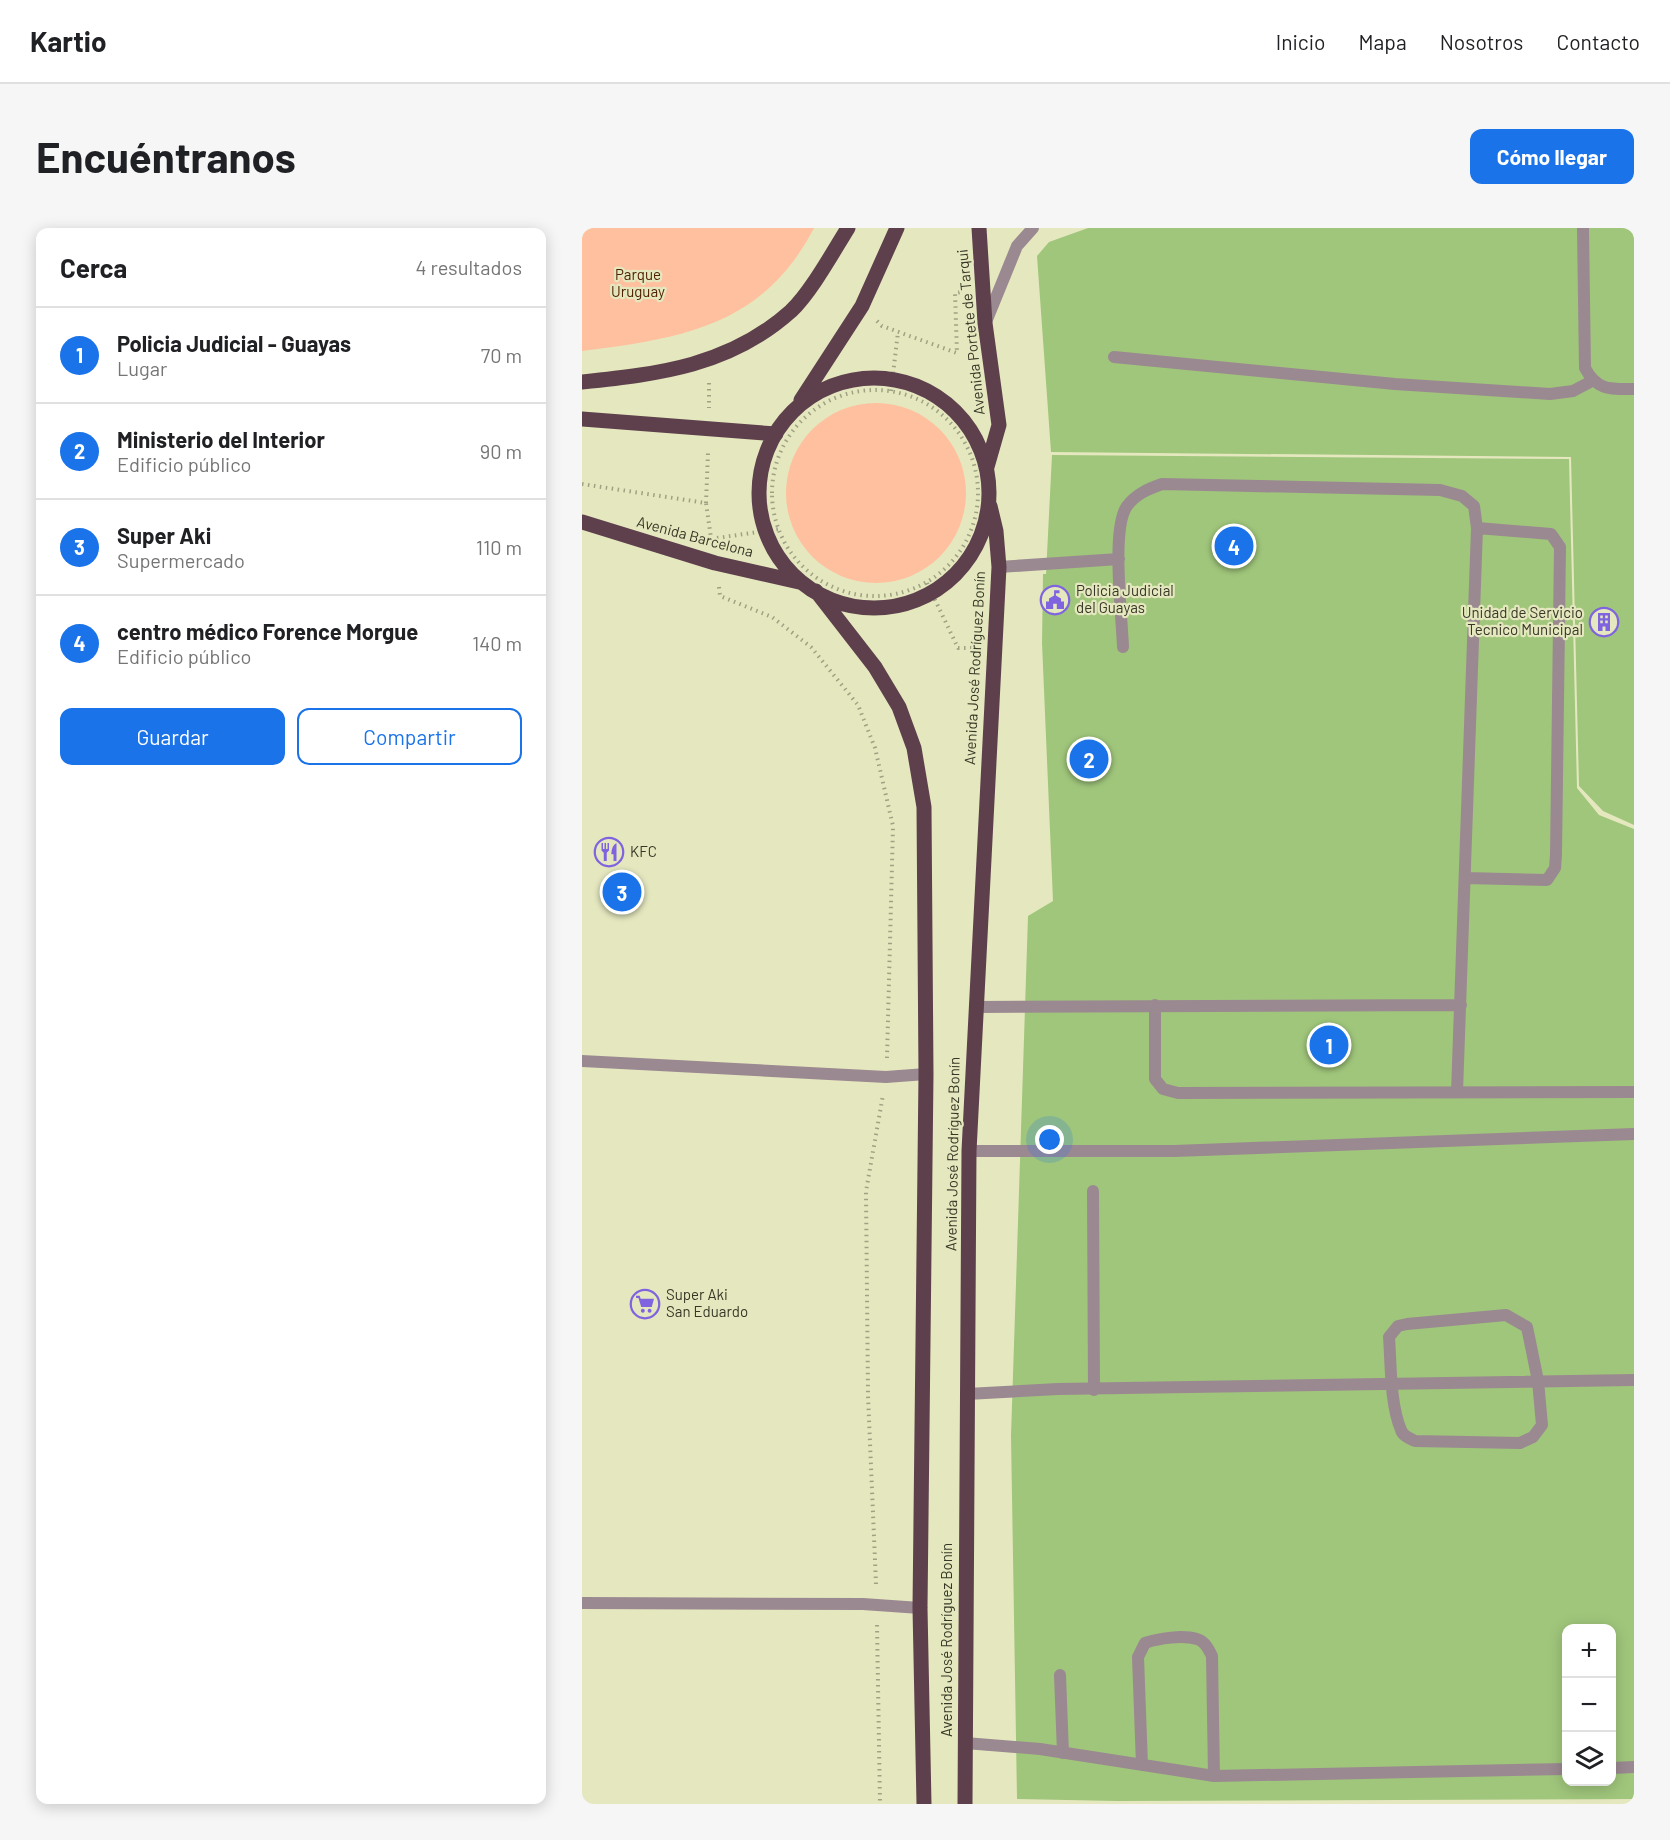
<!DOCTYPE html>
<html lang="es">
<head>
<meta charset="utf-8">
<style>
  :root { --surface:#fff; --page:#f6f6f6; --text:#202124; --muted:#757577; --line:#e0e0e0; --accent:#1a73e8 }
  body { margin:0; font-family:Barlow,sans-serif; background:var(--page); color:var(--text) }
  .controls { position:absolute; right:18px; bottom:18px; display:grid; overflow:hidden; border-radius:12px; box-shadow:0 3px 15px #0003 }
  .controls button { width:54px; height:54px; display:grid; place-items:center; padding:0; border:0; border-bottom:2px solid var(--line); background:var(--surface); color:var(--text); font:30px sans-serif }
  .you { position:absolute; left:468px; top:912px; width:21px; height:21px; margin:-15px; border:4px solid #fff; border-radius:50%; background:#1a73e8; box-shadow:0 0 0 9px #1a73e833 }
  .badge { display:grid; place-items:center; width:39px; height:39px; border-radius:50%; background:var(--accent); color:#fff; font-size:20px; font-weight:700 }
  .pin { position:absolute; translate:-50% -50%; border:3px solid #fff; box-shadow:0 2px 6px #0006 }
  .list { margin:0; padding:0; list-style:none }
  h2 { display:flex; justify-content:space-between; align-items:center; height:78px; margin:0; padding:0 24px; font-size:26px }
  h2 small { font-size:20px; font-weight:400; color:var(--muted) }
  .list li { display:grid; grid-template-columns:39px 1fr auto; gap:18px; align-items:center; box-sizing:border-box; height:96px; padding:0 24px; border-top:2px solid var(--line) }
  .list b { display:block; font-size:22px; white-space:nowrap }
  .list p { margin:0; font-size:20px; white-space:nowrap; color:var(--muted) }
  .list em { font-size:20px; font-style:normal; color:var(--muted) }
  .actions { display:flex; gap:12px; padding:18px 24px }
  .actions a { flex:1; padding:14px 0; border:2px solid var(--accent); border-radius:12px; text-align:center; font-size:21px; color:var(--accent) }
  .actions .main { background:var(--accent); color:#fff }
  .icon { flex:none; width:33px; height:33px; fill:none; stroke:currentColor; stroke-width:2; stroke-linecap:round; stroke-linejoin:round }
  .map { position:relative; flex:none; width:1052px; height:1576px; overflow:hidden; border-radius:12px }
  header { display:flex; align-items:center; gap:36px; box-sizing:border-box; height:84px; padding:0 30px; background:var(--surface); border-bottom:2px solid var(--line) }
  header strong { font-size:28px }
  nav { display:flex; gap:33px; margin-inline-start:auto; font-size:21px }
  .intro { display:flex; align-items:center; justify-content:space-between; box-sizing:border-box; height:144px; padding:0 36px }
  h1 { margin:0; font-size:42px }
  .button { padding:15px 27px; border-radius:12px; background:var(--accent); color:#fff; font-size:21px; font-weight:700 }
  main { display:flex; gap:36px; padding:0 36px }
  aside { flex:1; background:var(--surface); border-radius:12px; box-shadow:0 3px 15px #0003 }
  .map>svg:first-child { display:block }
  .green { fill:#fec09e }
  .building { fill:#a0c67b; fill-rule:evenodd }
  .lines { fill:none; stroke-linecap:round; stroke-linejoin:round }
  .path { stroke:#9fa182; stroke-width:4; stroke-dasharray:1.5 4.5; stroke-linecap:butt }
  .service { stroke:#9b8991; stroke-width:12 }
  .minor { stroke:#9b8991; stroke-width:12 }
  .primary { stroke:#5e404d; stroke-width:15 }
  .labels { text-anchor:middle; stroke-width:4.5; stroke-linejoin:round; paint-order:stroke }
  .park-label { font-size:15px; fill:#502000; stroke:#e5e8bf }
  .street-label { font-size:15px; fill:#363726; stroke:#e5e8bf }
  .poi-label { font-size:15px; fill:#363726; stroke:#e5e8bf; text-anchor:start }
</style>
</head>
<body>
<header>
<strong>Kartio</strong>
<nav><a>Inicio</a><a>Mapa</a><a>Nosotros</a><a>Contacto</a></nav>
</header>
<div class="intro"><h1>Encuéntranos</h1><a class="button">Cómo llegar</a></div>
<main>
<aside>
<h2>Cerca<small>4 resultados</small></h2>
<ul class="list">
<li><span class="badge">1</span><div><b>Policia Judicial - Guayas</b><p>Lugar</p></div><em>70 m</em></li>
<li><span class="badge">2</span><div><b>Ministerio del Interior</b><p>Edificio público</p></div><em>90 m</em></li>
<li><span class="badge">3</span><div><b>Super Aki</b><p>Supermercado</p></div><em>110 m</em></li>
<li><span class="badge">4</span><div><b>centro médico Forence Morgue</b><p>Edificio público</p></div><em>140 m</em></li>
</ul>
<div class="actions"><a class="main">Guardar</a><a>Compartir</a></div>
</aside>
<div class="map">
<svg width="1052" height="1576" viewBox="0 0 1052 1576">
  <rect width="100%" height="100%" fill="#e5e8bf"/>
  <path class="green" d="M0 0H232C181 98 101 110 0 123Z
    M204 265a90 90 0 1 1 180 0a90 90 0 1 1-180 0Z"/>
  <path class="building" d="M506 0H1052V597L1021 583 997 558 989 229 469 224 455 28 467 14Z
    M470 227 987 231 995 560 1017 587 1052 601V1571L535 1573 435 1571 429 1208 446 688 471 673 460 415 461 346H464ZM984 1400H1030V1554H984Z"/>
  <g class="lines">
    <path class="path" d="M295 93 300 98 375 125 373 65 380 64
      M127 155V180
      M190 265a103 103 0 1 1 206 0a103 103 0 1 1-206 0Z
      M309 163 316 104
      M0 256 124 275 129 310
      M124 275 126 224
      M135 310 197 301
      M345 355 376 420H393
      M137 359 138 368 190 389 229 419 276 477 293 520 311 598 305 830
      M294 1356 286 1168 284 963 301 867
      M295 1397 298 1576"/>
    <path class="service" d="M1001 0 1003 140C1015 163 1029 161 1052 161
      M404 94 435 18 451 0
      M532 129 813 156 968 166 991 163 1010 153
      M417 339 537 331
      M541 419C540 389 529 300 545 278 554 266 566 261 580 256L858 262 880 268 892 278 895 300 875 864
      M883 650 965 652 973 640 974 627 978 319 969 306 895 300
      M573 777V851L581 861 596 865 1052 864
      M393 779 879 777
      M0 833 304 849 344 846
      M387 923H592L1052 906
      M511 963 512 1162
      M0 1375 281 1376 338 1380
      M478 1447 481 1525
      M383 1515 458 1521 632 1548 984 1541
      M560 1537 556 1429 563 1415C577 1410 601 1407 615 1411 623 1413 627 1422 630 1428L632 1548
      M1030 1540 1052 1539"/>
    <path class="minor" d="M924 1087 945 1099 956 1153 960 1197 951 1209 938 1215 833 1213C827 1210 821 1208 819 1202 808 1176 809 1136 807 1109L816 1098 825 1096Z
      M385 1166 476 1161 1052 1152"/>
    <path class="primary" d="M397 0 403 95 417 197 405 239
      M177 265a115 115 0 1 1 230 0a115 115 0 1 1-230 0Z
      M0 154C77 146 148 138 209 83 229 64 251 24 266 0
      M219 172 280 78 315 0
      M0 191 194 206
      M0 294 133 335 217 354
      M234 363 293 439 317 479 332 520 342 579 344 846 338 1380 342 1576
      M383 1576 387 923 417 339 414 303 408 278"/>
  </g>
  <defs>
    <g id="civic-ring" transform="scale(1.5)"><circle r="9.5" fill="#e5e8bf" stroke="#8064df" stroke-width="1.5"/><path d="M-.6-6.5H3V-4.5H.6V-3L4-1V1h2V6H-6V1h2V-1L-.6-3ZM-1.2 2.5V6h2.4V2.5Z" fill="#8064df"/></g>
    <g id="building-ring" transform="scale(1.5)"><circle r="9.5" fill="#e5e8bf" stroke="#8064df" stroke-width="1.5"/><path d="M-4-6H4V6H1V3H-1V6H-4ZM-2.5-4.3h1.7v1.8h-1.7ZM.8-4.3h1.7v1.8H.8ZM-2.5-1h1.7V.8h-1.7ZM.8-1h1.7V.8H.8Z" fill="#8064df"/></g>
    <g id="restaurant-ring" transform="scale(1.5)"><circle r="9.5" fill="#e5e8bf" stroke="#8064df" stroke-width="1.5"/><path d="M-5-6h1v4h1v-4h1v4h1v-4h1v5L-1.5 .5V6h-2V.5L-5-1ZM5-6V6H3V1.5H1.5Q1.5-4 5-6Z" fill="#8064df"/></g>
    <g id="supermarket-ring" transform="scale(1.5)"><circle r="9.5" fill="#e5e8bf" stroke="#8064df" stroke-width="1.5"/><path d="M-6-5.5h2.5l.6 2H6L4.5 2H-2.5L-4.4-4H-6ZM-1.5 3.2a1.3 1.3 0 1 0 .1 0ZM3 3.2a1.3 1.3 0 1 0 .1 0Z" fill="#8064df"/></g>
  </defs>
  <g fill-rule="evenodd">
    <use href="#civic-ring" x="473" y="372"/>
    <use href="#building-ring" x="1022" y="394"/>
    <use href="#restaurant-ring" x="27" y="624"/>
    <use href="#supermarket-ring" x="63" y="1076"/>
  </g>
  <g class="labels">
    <g class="park-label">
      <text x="56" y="52">Parque<tspan x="56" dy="17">Uruguay</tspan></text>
    </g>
    <g class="street-label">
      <text transform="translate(389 104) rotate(-96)" y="5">Avenida Portete de Tarqui</text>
      <text transform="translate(113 309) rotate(15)" y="5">Avenida Barcelona</text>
      <text transform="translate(393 440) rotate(-87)" y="5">Avenida José Rodríguez Bonín</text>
      <text transform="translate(371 926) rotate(-89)" y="5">Avenida José Rodríguez Bonín</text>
      <text transform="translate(365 1412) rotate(-90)" y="5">Avenida José Rodríguez Bonín</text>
    </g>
    <g class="poi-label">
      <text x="494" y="368">Policia Judicial<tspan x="494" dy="17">del Guayas</tspan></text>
      <text x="1001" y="390" text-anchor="end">Unidad de Servicio<tspan x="1001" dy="17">Tecnico Municipal</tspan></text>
      <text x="48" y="629">KFC</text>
      <text x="84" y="1072">Super Aki<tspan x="84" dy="17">San Eduardo</tspan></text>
    </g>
  </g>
</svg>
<div class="controls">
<button>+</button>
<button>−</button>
<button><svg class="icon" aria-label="layers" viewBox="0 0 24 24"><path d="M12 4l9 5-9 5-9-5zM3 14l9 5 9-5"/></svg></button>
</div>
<div class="you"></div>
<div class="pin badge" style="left:747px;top:817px">1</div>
<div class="pin badge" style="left:507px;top:531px">2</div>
<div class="pin badge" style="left:40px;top:664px">3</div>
<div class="pin badge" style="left:652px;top:318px">4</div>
</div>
</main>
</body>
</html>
